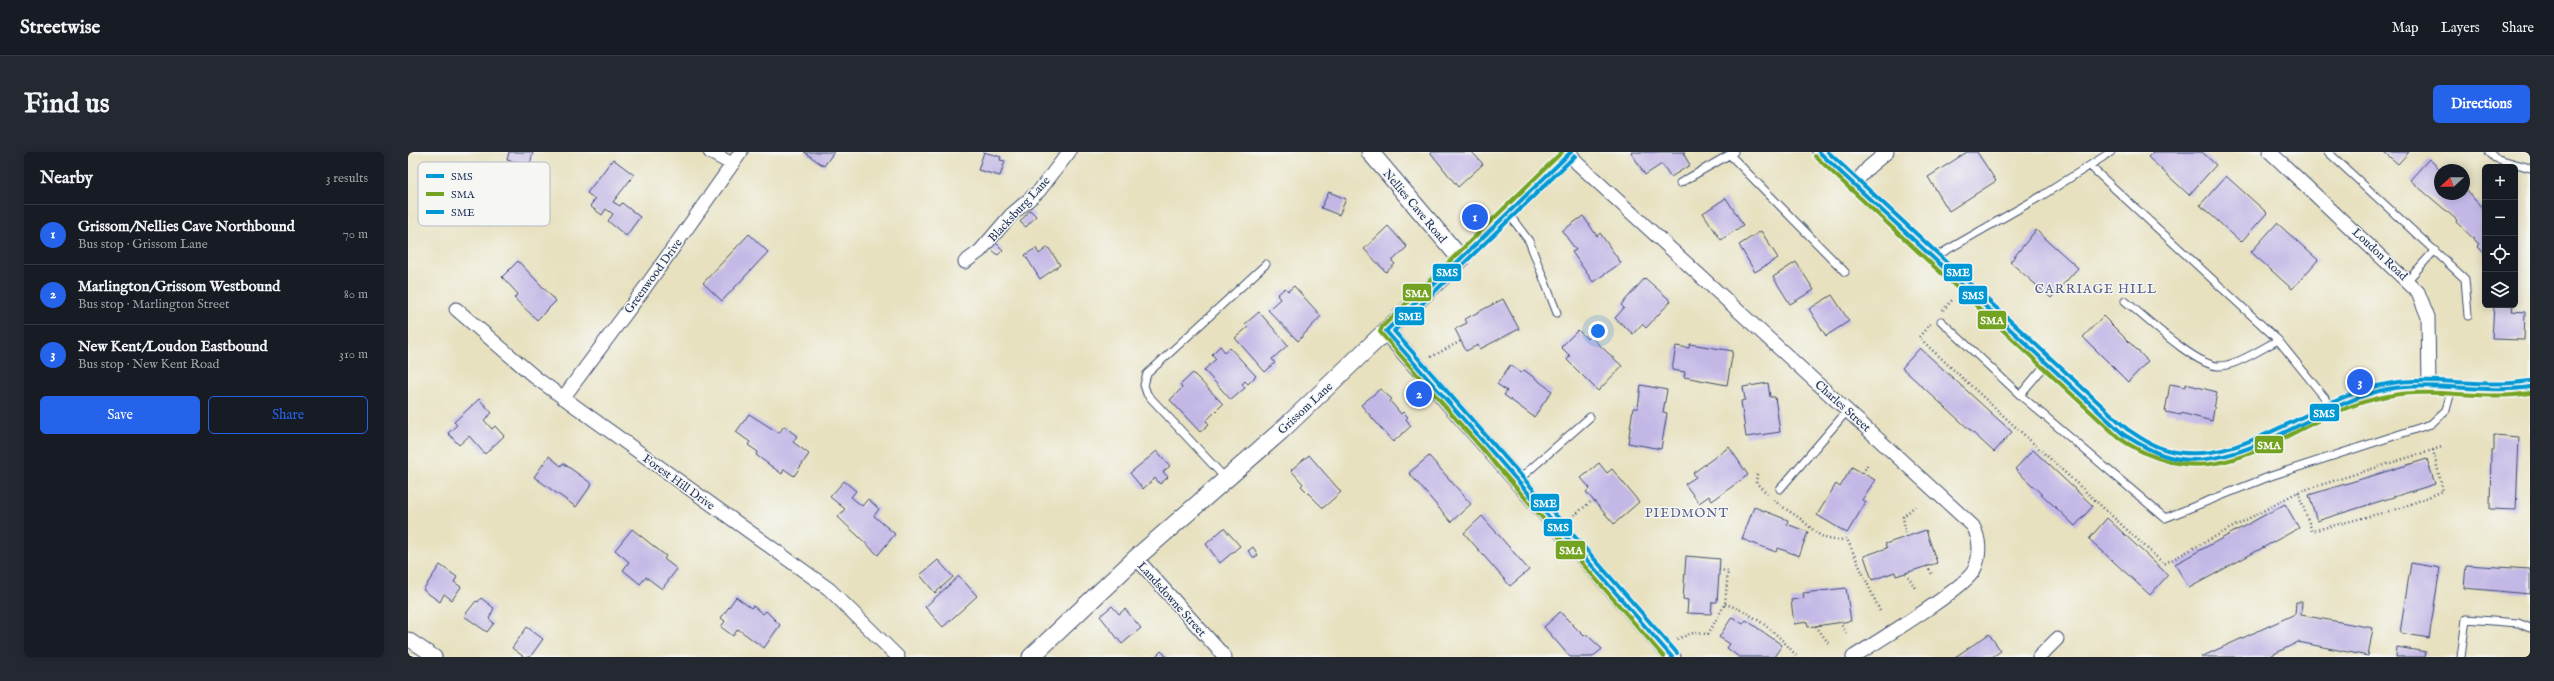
<!DOCTYPE html>
<html lang="en">
<head>
<meta charset="utf-8">
<style>
  :root { --surface:#171b24; --page:#242831; --text:#f1f3f6; --muted:#9ea1a6; --line:#363941; --accent:#2563eb }
  body { margin:0; font-family:"IM FELL English",serif; background:var(--page); color:var(--text) }
  .controls { position:absolute; right:12px; top:12px; display:grid; overflow:hidden; border-radius:6px; box-shadow:0 2px 10px #0003 }
  .controls button { width:36px; height:36px; display:grid; place-items:center; padding:0; border:0; border-bottom:1px solid var(--line); background:var(--surface); color:var(--text); font:20px sans-serif }
  .compass { position:absolute; left:2026px; top:12px; width:36px; height:36px; border-radius:50%; background:var(--surface); box-shadow:0 2px 10px #0003; rotate:249deg }
  .you { position:absolute; left:1190px; top:179px; width:14px; height:14px; margin:-10px; border:3px solid #fff; border-radius:50%; background:#1a73e8; box-shadow:0 0 0 6px #1a73e833 }
  .badge { display:grid; place-items:center; width:26px; height:26px; border-radius:50%; background:var(--accent); color:#fff; font-size:13px; font-weight:700 }
  .pin { position:absolute; translate:-50% -50%; border:2px solid #fff; box-shadow:0 1px 4px #0006 }
  .list { margin:0; padding:0; list-style:none }
  h2 { display:flex; justify-content:space-between; align-items:center; height:52px; margin:0; padding:0 16px; font-size:17px }
  h2 small { font-size:13px; font-weight:400; color:var(--muted) }
  .list li { display:grid; grid-template-columns:26px 1fr auto; gap:12px; align-items:center; box-sizing:border-box; height:60px; padding:0 16px; border-top:1px solid var(--line) }
  .list b { display:block; font-size:15px; white-space:nowrap }
  .list p { margin:0; font-size:13px; white-space:nowrap; color:var(--muted) }
  .list em { font-size:13px; font-style:normal; color:var(--muted) }
  .actions { display:flex; gap:8px; padding:12px 16px }
  .actions a { flex:1; padding:9px 0; border:1px solid var(--accent); border-radius:6px; text-align:center; font-size:14px; color:var(--accent) }
  .actions .main { background:var(--accent); color:#fff }
  .icon { flex:none; width:22px; height:22px; fill:none; stroke:currentColor; stroke-width:2; stroke-linecap:round; stroke-linejoin:round }
  .map { position:relative; flex:none; width:2122px; height:505px; overflow:hidden; border-radius:6px }
  header { display:flex; align-items:center; gap:24px; box-sizing:border-box; height:56px; padding:0 20px; background:var(--surface); border-bottom:1px solid var(--line) }
  header strong { font-size:19px }
  nav { display:flex; gap:22px; margin-inline-start:auto; font-size:14px }
  .intro { display:flex; align-items:center; justify-content:space-between; box-sizing:border-box; height:96px; padding:0 24px }
  h1 { margin:0; font-size:28px }
  .button { padding:10px 18px; border-radius:6px; background:var(--accent); color:#fff; font-size:14px; font-weight:700 }
  main { display:flex; gap:24px; padding:0 24px }
  aside { flex:1; background:var(--surface); border-radius:6px; box-shadow:0 2px 10px #0003 }
  .map>svg:first-child { display:block }
  .building { fill:#c3b7e6 }
  .lines { fill:none; stroke-linecap:round; stroke-linejoin:round }
  .service-casing { stroke:#3a4a6d; stroke-width:9 }
  .minor-casing { stroke:#3a4a6d; stroke-width:15 }
  .tertiary-casing { stroke:#3a4a6d; stroke-width:19 }
  .path { stroke:#3a4a6d; stroke-width:2.5; stroke-dasharray:1 3; stroke-linecap:butt }
  .service { stroke:#fff; stroke-width:7 }
  .minor { stroke:#fff; stroke-width:13 }
  .tertiary { stroke:#fff; stroke-width:17 }
  .bus-1-casing { stroke:#f6f6f2; stroke-width:7 }
  .bus-2-casing { stroke:#f6f6f2; stroke-width:7 }
  .bus-3-casing { stroke:#f6f6f2; stroke-width:7 }
  .bus-1 { stroke:#0098d4; stroke-width:4 }
  .bus-2 { stroke:#74a322; stroke-width:4 }
  .bus-3 { stroke:#0098d4; stroke-width:4 }
  .labels { text-anchor:middle; stroke-width:3; stroke-linejoin:round; paint-order:stroke }
  .street-label { font-size:12px; fill:#1b2f5e; stroke:#f6f6f2 }
  .neighbourhood-label { font-size:13px; letter-spacing:1px; fill:#565f8e; stroke:#f6f6f2 }
  .key { fill:#f6f6f2; stroke:#b4bac6; stroke-width:1 }
  .key-label { font-size:11px; fill:#1b2f5e }
  .line-badge { stroke:#f6f6f2; stroke-width:1.5 }
  .badge-label { font-size:11px; text-anchor:middle; font-weight:bold; fill:#fff }
</style>
</head>
<body>
<header>
<strong>Streetwise</strong>
<nav><a>Map</a><a>Layers</a><a>Share</a></nav>
</header>
<div class="intro"><h1>Find us</h1><a class="button">Directions</a></div>
<main>
<aside>
<h2>Nearby<small>3 results</small></h2>
<ul class="list">
<li><span class="badge">1</span><div><b>Grissom/Nellies Cave Northbound</b><p>Bus stop · Grissom Lane</p></div><em>70 m</em></li>
<li><span class="badge">2</span><div><b>Marlington/Grissom Westbound</b><p>Bus stop · Marlington Street</p></div><em>80 m</em></li>
<li><span class="badge">3</span><div><b>New Kent/Loudon Eastbound</b><p>Bus stop · New Kent Road</p></div><em>310 m</em></li>
</ul>
<div class="actions"><a class="main">Save</a><a>Share</a></div>
</aside>
<div class="map">
<svg width="2122" height="505" viewBox="0 0 2122 505">
  <rect width="100%" height="100%" fill="#f6f6f2"/>
  <filter id="ink" filterUnits="userSpaceOnUse"><feTurbulence type="fractalNoise" baseFrequency=".025" numOctaves="2"/><feDisplacementMap in="SourceGraphic" scale="8" xChannelSelector="R" yChannelSelector="G"/><feConvolveMatrix kernelMatrix="1 2 1 2 8 2 1 2 1" color-interpolation-filters="sRGB"/></filter>
  <filter id="wash" filterUnits="userSpaceOnUse"><feTurbulence type="fractalNoise" baseFrequency=".012" numOctaves="4" result="noise"/><feDisplacementMap in="SourceGraphic" scale="16" xChannelSelector="R" yChannelSelector="G"/><feGaussianBlur stdDeviation="0.9" result="paint"/><feColorMatrix in="noise" values="0 0 0 0 0 0 0 0 0 0 0 0 0 0 0 0 0 1.4 0 .05"/><feComposite in="paint" operator="in"/></filter>
  <g filter="url(#wash)">
    <rect width="100%" height="100%" fill="#e7e1bf"/>
    <g id="blocks">
      <path class="building" d="M101 0H125L122 13 99 8Z
        M396 0H426L416 14Z
        M576 0 593 5 592 8 597 9 592 24 570 18Z
        M1022 0H1064L1075 12 1050 35Z
        M1223 0H1277L1275 1 1282 13 1263 25 1254 12 1237 23Z
        M1559 0H1569L1588 29 1541 59 1520 25Z
        M1745 0H1794L1808 13 1781 43 1740 5Z
        M1976 0H2001L1990 12Z
        M205 7 226 23 205 50 212 54 214 51 232 65 218 84 200 69 205 62 198 57 194 63 182 54 187 47 179 41Z
        M2021 7 2032 17V42H2056V36L2077 59V102L2069 94 2071 92 2048 70 2049 68 2002 28Z
        M1818 24 1859 61 1833 90 1792 53Z
        M921 40 938 47 931 63 913 56Z
        M1318 46 1335 73 1313 88 1295 61Z
        M622 58 628 64 618 75 612 70Z
        M1175 64 1189 84 1192 81 1213 111 1185 130 1164 100 1168 98 1154 79Z
        M1869 71 1910 108 1884 137 1843 100Z
        M980 74 999 95 984 109 987 112 978 120 956 97Z
        M1628 78 1670 116 1643 146 1602 110Z
        M1353 79 1370 106 1347 120 1331 93Z
        M341 82 360 100 314 149 295 131Z
        M587 90 595 98 590 103 582 96Z
        M640 95 652 113 632 127 617 103 628 96 631 102Z
        M110 109 148 149 129 168 106 146 110 142 94 125Z
        M1388 110 1406 138 1382 152 1365 125Z
        M1237 126 1263 149 1238 176 1234 172 1225 182 1207 166 1216 156 1213 153Z
        M886 134 913 164 890 189 860 158 872 147 869 143 877 136 880 139Z
        M1424 143 1441 169 1418 184 1401 157Z
        M1095 147 1111 177 1072 197 1070 193 1058 199 1047 177 1059 171 1057 167Z
        M2086 153H2101L2105 154 2104 159 2117 160 2116 188 2084 187Z
        M851 160 880 193 864 207 867 211 857 220 827 186 840 175 837 172Z
        M1695 164 1740 209 1720 230 1675 185Z
        M1170 178 1179 187 1182 184 1214 214 1190 239 1159 208 1162 204 1153 195Z
        M1282 192 1325 199 1319 233 1276 225 1277 220 1264 218 1268 194 1281 196Z
        M812 194 817 200 822 196 848 224 840 232 837 229 834 232 837 236 823 248 796 218 808 207 804 202Z
        M1512 196 1604 280 1586 300 1494 216Z
        M1102 213 1113 221 1116 218 1144 239 1126 265 1096 243 1099 239 1089 232Z
        M785 221 815 252 798 269 801 272 792 280 762 248 774 236 772 233Z
        M1360 231 1362 245H1367L1372 280 1338 285 1333 249 1337 248 1335 235Z
        M1762 232 1778 235V232L1809 240 1804 269 1773 261V263L1757 260Z
        M1233 233 1259 238 1255 260 1259 261 1253 297 1220 291 1225 256H1230Z
        M972 237 984 247 982 249 993 262 995 260 1000 265 998 267 1003 274 985 290 953 253Z
        M71 247 84 261 76 268 84 277 87 274 96 284 77 302 61 284 51 293 40 281 49 273 46 270Z
        M341 262 371 281 376 274 389 284 385 290 401 302 386 324 376 317 374 322 348 303 350 300 340 293 342 290 328 280Z
        M2086 283 2111 285 2108 358 2082 357 2083 298H2086Z
        M1321 295 1340 323 1304 349 1301 344 1291 351 1277 332 1288 325 1285 321Z
        M1625 298 1685 354 1667 374 1607 317Z
        M749 299 762 314 755 320 760 325 752 332 747 326 735 337 722 321Z
        M901 303 933 340 915 356 893 334 895 332 883 318Z
        M141 304 153 314 155 311 184 332 168 355 126 325Z
        M1021 304 1063 352 1043 370 1001 321Z
        M2019 307 2027 332 1909 369 1901 343Z
        M1191 311 1199 321 1204 317 1231 350 1206 372 1178 340 1182 336 1173 326Z
        M1444 315 1467 328 1454 348 1458 350 1439 381 1409 363 1428 332 1432 335Z
        M436 329 448 339 443 345 454 354 460 347 471 357 466 364 487 382 470 403 430 365 437 357 422 345Z
        M1877 352 1891 376 1781 436 1767 412Z
        M1346 355 1380 368 1379 372 1400 380 1391 404 1370 396 1368 400 1334 387Z
        M1074 364 1121 418 1102 434 1056 381Z
        M1699 366 1760 423 1742 443 1681 387Z
        M816 376 832 394 812 411 798 392Z
        M224 377 258 404 256 407 269 417 254 437 238 425 232 432 215 418 221 410 207 398Z
        M1518 378 1529 411 1488 424 1487 420 1464 428 1456 404 1479 396 1477 392Z
        M845 395 850 403 846 406 840 399Z
        M1278 404 1312 407 1309 450H1304L1303 462 1279 461 1280 448 1275 447Z
        M530 408 545 425 527 441 512 423Z
        M2003 411 2032 416 2021 486 1992 481Z
        M32 413 49 425 46 430 53 435 44 448 36 442 32 450 15 438Z
        M2058 413 2122 417V442L2056 436Z
        M551 424 569 444 535 475 517 455Z
        M1438 436 1443 469 1400 475 1399 470 1386 472 1383 448 1396 446 1395 441Z
        M328 445 343 456 345 454 355 462 358 459 372 473 356 496 330 477 325 484 313 475 317 469 313 466Z
        M73 446 86 456 81 467 86 471 79 480 56 464 68 449 70 450Z
        M1888 450H1894L1893 463 1965 476 1960 504 1890 490 1860 505H1793L1887 462Z
        M704 454 711 462 717 457 733 476 714 492 692 464Z
        M1152 460 1176 484 1178 482 1194 497 1184 505H1162L1136 475Z
        M1324 465 1335 472 1338 468 1374 493 1366 505H1331L1319 496 1322 492 1311 485Z
        M119 475 135 487 122 505H116L104 496Z
        M1581 482 1593 499 1584 505H1547Z
        M1989 495 2018 500 2017 505H1988Z
        M753 499 759 505H747Z"/>
    </g>
  </g>
  <g filter="url(#ink)">
    <use href="#blocks" fill-opacity="0" stroke="#3a4a6d" stroke-width="1"/>
    <g class="lines">
      <g class="service-casing">
        <path id="service" d="M1920 0 2057 127 2060 164
          M2081 0 2087 6 2122 16
          M1322 3 1437 120
          M1682 14 1870 188 1925 256
          M1272 31 1326 0
          M1100 61 1121 89 1149 161
          M1525 106 1635 43 1703 0
          M2000 128 2027 98
          M1717 149C1736 164 1787 213 1810 214 1826 215 1855 196 1870 188
          M1533 169 1612 243 1757 366 1863 324 2023 272 2038 258 2044 236
          M1612 243 1639 211
          M818 327 739 242 736 233 739 222 858 112
          M1109 329 1182 265
          M1372 337 1440 258
          M2053 505 2058 467 2110 471 2122 476"/>
      </g>
      <g class="minor-casing">
        <path id="minor" d="M302 0 324 12
          M1162 0 1169 11 1565 374C1572 387 1573 403 1566 418 1557 437 1468 490 1445 505
          M1411 0 1715 282C1773 325 1814 308 1872 281 1899 268 1925 256 1953 244 1970 239 1988 235 2006 235 2045 234 2084 243 2122 235
          M1862 0 2010 140 2020 165 2021 235
          M1446 32 1461 15 1479 0
          M1053 107 1163 0
          M557 110 572 99 603 63 631 39 661 0
          M48 157 128 226 421 437 490 505
          M155 246 236 137 333 0
          M728 406 817 505
          M0 487 27 505
          M1631 505 1649 487"/>
      </g>
      <g class="tertiary-casing">
        <path id="tertiary" d="M978 179 1264 505
          M623 505 728 406 873 279 1053 107 962 0"/>
      </g>
      <path class="path" d="M1535 158 1545 147
        M1522 172 1511 185 1522 196 1756 412 1890 340 2034 295
        M1023 205 1053 189
        M1455 321 1460 312
        M1349 322 1348 331 1361 343
        M1890 340 1904 379 1993 356 2035 339 2025 298
        M1366 348C1375 356 1385 361 1394 368 1410 382 1416 391 1439 387L1472 459
        M1163 366 1185 348
        M1498 385 1495 365 1507 354
        M1519 414 1525 424
        M1498 421 1507 436
        M1317 452C1345 460 1372 483 1389 505
        M1432 470 1438 481
        M1408 474 1421 492
        M1269 487 1285 481 1300 482 1317 452 1320 419 1311 418"/>
      <use href="#service" class="service"/>
      <use href="#minor" class="minor"/>
      <use href="#tertiary" class="tertiary"/>
      <g class="bus-1-casing">
        <path id="bus-1" d="M1163 0 978 179 1264 505
          M1411 0 1715 282C1728 290 1740 298 1755 303 1827 328 1910 250 1980 237 2027 229 2075 242 2122 235"/>
      </g>
      <g class="bus-2-casing">
        <path id="bus-2" d="M1154 0 974 175 972 180 1256 505
          M1407 4 1711 286C1817 359 1880 262 1980 244 2027 235 2075 249 2122 241"/>
      </g>
      <g class="bus-3-casing">
        <path id="bus-3" d="M1420 0 1719 277C1731 285 1744 294 1759 298 1832 318 1908 244 1979 232 2026 223 2074 237 2121 229
          M1167 4 986 179 1269 501"/>
      </g>
      <use href="#bus-1" class="bus-1"/>
      <use href="#bus-2" class="bus-2"/>
      <use href="#bus-3" class="bus-3"/>
    </g>
  </g>
  <g class="labels">
    <g class="street-label">
      <text transform="translate(1007 54) rotate(50)" y="4">Nellies Cave Road</text>
      <text transform="translate(611 57) rotate(-47)" y="4">Blacksburg Lane</text>
      <text transform="translate(1972 102) rotate(43)" y="4">Loudon Road</text>
      <text transform="translate(245 124) rotate(-54)" y="4">Greenwood Drive</text>
      <text transform="translate(1435 254) rotate(42)" y="4">Charles Street</text>
      <text transform="translate(897 256) rotate(-43)" y="4">Grissom Lane</text>
      <text transform="translate(271 330) rotate(36)" y="4">Forest Hill Drive</text>
      <text transform="translate(764 447) rotate(48)" y="4">Landsdowne Street</text>
    </g>
    <g class="neighbourhood-label">
      <text x="1688" y="141">CARRIAGE HILL</text>
      <text x="1279" y="365">PIEDMONT</text>
    </g>
  </g>
  <rect x="10" y="10" width="132" height="64" rx="6" class="key"/>
  <rect x="18" y="22" width="18" height="4" fill="#0098d4"/>
  <rect x="18" y="40" width="18" height="4" fill="#74a322"/>
  <rect x="18" y="58" width="18" height="4" fill="#0098d4"/>
  <g class="key-label">
    <text x="43" y="28">SMS</text>
    <text x="43" y="46">SMA</text>
    <text x="43" y="64">SME</text>
  </g>
  <g class="line-badge">
    <rect x="1024" y="111" width="30" height="19" rx="4" fill="#0098d4"/>
    <rect x="1535" y="111" width="30" height="19" rx="4" fill="#0098d4"/>
    <rect x="994" y="131" width="30" height="19" rx="4" fill="#74a322"/>
    <rect x="1550" y="133" width="30" height="20" rx="4" fill="#0098d4"/>
    <rect x="986" y="154" width="31" height="20" rx="4" fill="#0098d4"/>
    <rect x="1569" y="158" width="30" height="20" rx="4" fill="#74a322"/>
    <rect x="1901" y="251" width="31" height="19" rx="4" fill="#0098d4"/>
    <rect x="1846" y="283" width="30" height="19" rx="4" fill="#74a322"/>
    <rect x="1122" y="341" width="30" height="19" rx="4" fill="#0098d4"/>
    <rect x="1135" y="366" width="30" height="19" rx="4" fill="#0098d4"/>
    <rect x="1147" y="388" width="31" height="20" rx="4" fill="#74a322"/>
  </g>
  <g class="badge-label">
    <text x="1039" y="124">SMS</text>
    <text x="1550" y="124">SME</text>
    <text x="1009" y="145">SMA</text>
    <text x="1565" y="147">SMS</text>
    <text x="1002" y="168">SME</text>
    <text x="1584" y="172">SMA</text>
    <text x="1916" y="265">SMS</text>
    <text x="1861" y="297">SMA</text>
    <text x="1137" y="355">SME</text>
    <text x="1150" y="379">SMS</text>
    <text x="1163" y="402">SMA</text>
  </g>
</svg>
<div class="controls">
<button>+</button>
<button>−</button>
<button><svg class="icon" aria-label="locate" viewBox="0 0 24 24"><circle cx="12" cy="12" r="6"/><path d="M12 2v4M12 18v4M2 12h4M18 12h4"/></svg></button>
<button><svg class="icon" aria-label="layers" viewBox="0 0 24 24"><path d="M12 4l9 5-9 5-9-5zM3 14l9 5 9-5"/></svg></button>
</div>
<svg class="compass" viewBox="-18 -18 36 36"><path d="M0-13l5 13h-10z" fill="#e53935"/><path d="M0 13l5-13h-10z" fill="#9ea1a6"/></svg>
<div class="you"></div>
<div class="pin badge" style="left:1067px;top:65px">1</div>
<div class="pin badge" style="left:1011px;top:242px">2</div>
<div class="pin badge" style="left:1952px;top:230px">3</div>
</div>
</main>
</body>
</html>
